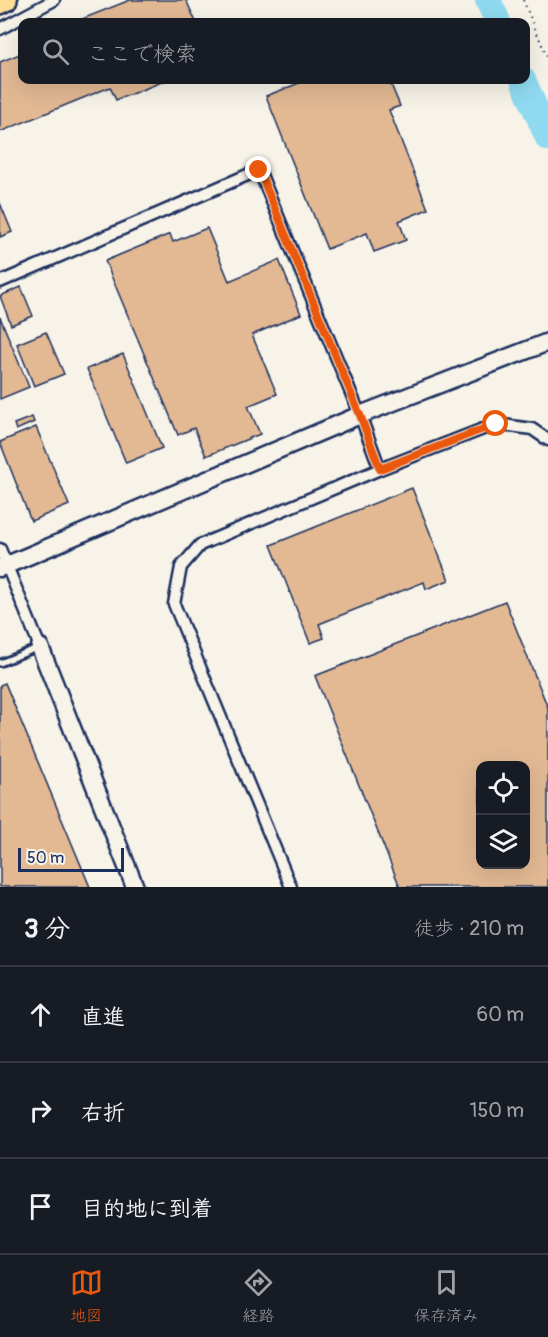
<!DOCTYPE html>
<html lang="ja">
<head>
<meta charset="utf-8">
<style>
  :root { --surface:#171b24; --page:#20242c; --text:#f1f3f6; --muted:#9ea1a6; --line:#363941; --accent:#ea580c }
  body { margin:0; font-family:Pangolin,"Klee One",sans-serif; background:var(--page); color:var(--text) }
  .controls { position:absolute; right:18px; bottom:18px; display:grid; overflow:hidden; border-radius:12px; box-shadow:0 6px 24px #0002 }
  .controls button { width:54px; height:54px; display:grid; place-items:center; padding:0; border:0; border-bottom:2px solid var(--line); background:var(--surface); color:var(--text); font:30px sans-serif }
  .scale { position:absolute; left:18px; bottom:15px; width:106px; box-sizing:border-box; padding-left:6px; border:3px solid #1b2f5e; border-top:0; font-size:16px; line-height:21px; white-space:nowrap; color:#1b2f5e; -webkit-text-stroke:4px #f7f3e8; paint-order:stroke }
  .stop { position:absolute; width:18px; height:18px; margin:-14px; border:4px solid #ea580c; border-radius:50%; background:#fff }
  .stop.end { background:#ea580c; border-color:#fff; box-shadow:0 2px 6px #0008 }
  .list { margin:0; padding:0; list-style:none }
  h2 { display:flex; justify-content:space-between; align-items:center; height:78px; margin:0; padding:0 24px; font-size:26px }
  h2 small { font-size:20px; font-weight:400; color:var(--muted) }
  .list li { display:grid; grid-template-columns:39px 1fr auto; gap:18px; align-items:center; box-sizing:border-box; height:96px; padding:0 24px; border-top:2px solid var(--line) }
  .list b { display:block; font-size:22px; white-space:nowrap }
  .list em { font-size:20px; font-style:normal; color:var(--muted) }
  .icon { flex:none; width:33px; height:33px; fill:none; stroke:currentColor; stroke-width:2; stroke-linecap:round; stroke-linejoin:round }
  .map { position:relative; flex:none; width:548px; height:887px; overflow:hidden }
  .search { position:absolute; background:var(--surface); box-shadow:0 6px 24px #0002; left:18px; right:18px; top:18px; height:66px; display:flex; align-items:center; gap:15px; box-sizing:border-box; padding:0 21px; border-radius:12px; color:var(--muted); font-size:22px }
  .sheet { height:366px; background:var(--surface) }
  nav { display:flex; justify-content:space-around; align-items:center; box-sizing:border-box; height:84px; border-top:2px solid var(--line); background:var(--surface); font-size:16px; color:var(--muted) }
  nav a { display:grid; justify-items:center; gap:3px }
  nav .on { color:var(--accent) }
  .map>svg:first-child { display:block }
  .lines { fill:none; stroke-linecap:round; stroke-linejoin:round }
  .river { stroke:#8fdaf0; stroke-width:26 }
  .building { fill:#e2b993; stroke:#1b2f5e; stroke-width:1.5; fill-rule:evenodd }
  .lane-casing { stroke:#1b2f5e; stroke-width:10 }
  .street-casing { stroke:#1b2f5e; stroke-width:15 }
  .secondary-casing { stroke:#1b2f5e; stroke-width:21 }
  .highway-casing { stroke:#1b2f5e; stroke-width:26 }
  .path { stroke:#1b2f5e; stroke-width:2; stroke-dasharray:1.5 4.5; stroke-linecap:butt }
  .lane { stroke:#f7f3e8; stroke-width:5 }
  .street { stroke:#f7f3e8; stroke-width:10 }
  .secondary { stroke:#f7f3e8; stroke-width:16 }
  .highway { stroke:#fedd96; stroke-width:21 }
  .route { stroke:#ea580c; stroke-width:8 }
</style>
</head>
<body>
<div class="map">
<svg width="548" height="887" viewBox="0 0 548 887">
  <rect width="100%" height="100%" fill="#f7f3e8"/>
  <filter id="ink" filterUnits="userSpaceOnUse"><feTurbulence type="fractalNoise" baseFrequency=".0167" numOctaves="2"/><feDisplacementMap in="SourceGraphic" scale="12" xChannelSelector="R" yChannelSelector="G"/><feConvolveMatrix kernelMatrix="1 2 1 2 8 2 1 2 1" color-interpolation-filters="sRGB"/></filter>
  <g filter="url(#ink)">
    <g class="lines">
      <path class="river" d="M488 0 498 22
        M523 80 548 138"/>
    </g>
    <path class="building" d="M130 0H186L196 22H84L82 19Z
      M22 53V80H167L116 100 110 87 0 132V62Z
      M307 80H389L400 106 389 110 428 209 399 221 406 240 374 252 367 233 327 249 266 96Z
      M0 203 12 232 0 237Z
      M207 228 229 281 279 260 301 314 252 335 277 394 248 406 260 434 206 456 194 428 178 435 105 261 170 234 173 242Z
      M21 287 33 316 11 325 0 296Z
      M0 317 29 387 0 399Z
      M46 332 64 374 34 386 17 344Z
      M123 354 162 448 126 463 87 369Z
      M32 417 34 422 16 430 14 424Z
      M36 427 69 505 31 521 0 442Z
      M412 488 449 580 426 589 424 582 319 624 324 638 310 643 271 545Z
      M505 601 548 708V887H400L315 676ZM480 766H526V864H480Z
      M5 683 90 887H0V685Z"/>
    <g class="lines">
      <g class="lane-casing">
        <path id="lane" d="M0 663 37 648"/>
      </g>
      <g class="street-casing">
        <path id="street" d="M0 29 54 0
          M0 282 259 170 360 415 380 469
          M0 549 40 647
          M291 887 174 604 181 567 200 545 380 469 496 424 532 429 548 440"/>
      </g>
      <g class="secondary-casing">
        <path id="secondary" d="M0 568 360 415 548 342
          M40 647 135 887"/>
      </g>
      <g class="highway-casing">
        <path id="highway" d="M0 3 6 0"/>
      </g>
      <path class="path" d="M523 0 548 59"/>
      <use href="#lane" class="lane"/>
      <use href="#street" class="street"/>
      <use href="#secondary" class="secondary"/>
      <use href="#highway" class="highway"/>
    </g>
  </g>
  <g class="lines" filter="url(#ink)">
    <path class="route" d="M259 170 360 415 380 469 496 424"/>
  </g>
</svg>
<div class="controls">
<button><svg class="icon" aria-label="locate" viewBox="0 0 24 24"><circle cx="12" cy="12" r="6"/><path d="M12 2v4M12 18v4M2 12h4M18 12h4"/></svg></button>
<button><svg class="icon" aria-label="layers" viewBox="0 0 24 24"><path d="M12 4l9 5-9 5-9-5zM3 14l9 5 9-5"/></svg></button>
</div>
<div class="scale">50 m</div>
<div class="stop" style="left:496px;top:424px"></div>
<div class="stop end" style="left:259px;top:170px"></div>
<div class="search"><svg class="icon" aria-label="search" viewBox="0 0 24 24"><circle cx="10" cy="10" r="6"/><path d="M15 15l6 6"/></svg>ここで検索</div>
</div>
<section class="sheet">
<h2>3 分<small>徒歩 · 210 m</small></h2>
<ul class="list">
<li><svg class="icon" aria-label="ahead" viewBox="0 0 24 24"><path d="M12 20V5M6 11l6-6 6 6"/></svg><div><b>直進</b></div><em>60 m</em></li>
<li><svg class="icon" aria-label="right" viewBox="0 0 24 24"><path d="M7 20v-9h11M14 6l5 5-5 5"/></svg><div><b>右折</b></div><em>150 m</em></li>
<li><svg class="icon" aria-label="arrive" viewBox="0 0 24 24"><path d="M6 21V4h12l-3 4 3 4H6"/></svg><div><b>目的地に到着</b></div></li>
</ul>
</section>
<nav>
<a class="on"><svg class="icon" aria-label="map" viewBox="0 0 24 24"><path d="M3 6l6-2 6 2 6-2v14l-6 2-6-2-6 2zM9 4v14M15 6v14"/></svg>地図</a>
<a><svg class="icon" aria-label="directions" viewBox="0 0 24 24"><path d="M12 3l9 9-9 9-9-9zM9 14v-3h6M13 9l2 2-2 2"/></svg>経路</a>
<a><svg class="icon" aria-label="saved" viewBox="0 0 24 24"><path d="M7 4h10v16l-5-4-5 4z"/></svg>保存済み</a>
</nav>
</body>
</html>
